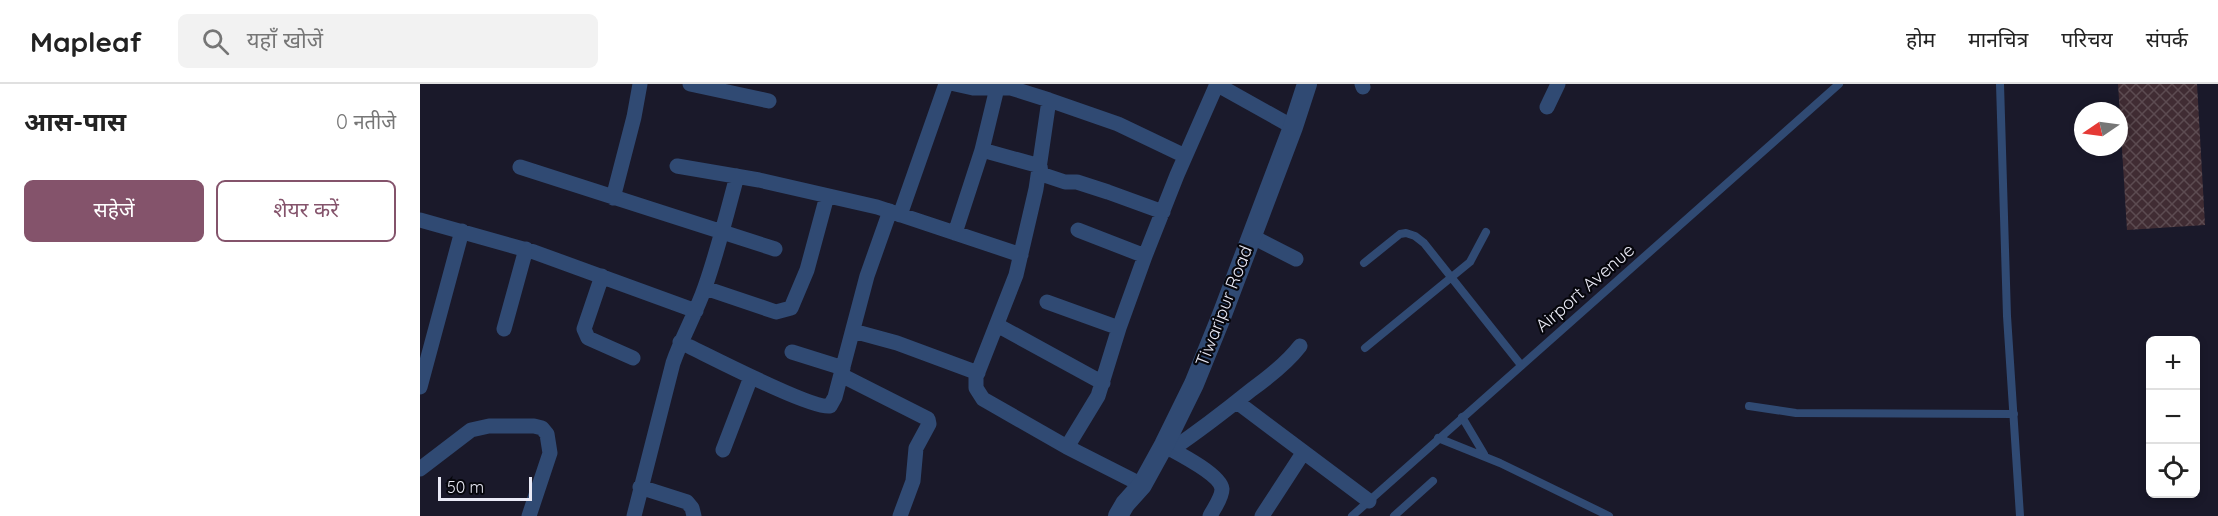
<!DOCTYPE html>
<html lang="hi">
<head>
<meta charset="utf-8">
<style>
  :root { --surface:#fff; --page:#f2f2f2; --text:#222; --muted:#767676; --line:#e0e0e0; --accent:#84536b }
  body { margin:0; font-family:Quicksand,"Noto Sans Devanagari",sans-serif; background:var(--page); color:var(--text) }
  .controls { position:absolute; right:18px; bottom:18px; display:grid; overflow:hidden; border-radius:9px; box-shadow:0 3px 9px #0003 }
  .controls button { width:54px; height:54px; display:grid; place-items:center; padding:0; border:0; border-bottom:2px solid var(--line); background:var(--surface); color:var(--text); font:30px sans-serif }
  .compass { position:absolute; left:1654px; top:18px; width:54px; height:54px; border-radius:50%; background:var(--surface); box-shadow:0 3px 9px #0003; rotate:257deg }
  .scale { position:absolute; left:18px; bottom:15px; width:94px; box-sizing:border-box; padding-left:6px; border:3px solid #eaeaf6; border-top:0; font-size:16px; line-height:21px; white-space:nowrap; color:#eaeaf6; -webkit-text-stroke:4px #06060c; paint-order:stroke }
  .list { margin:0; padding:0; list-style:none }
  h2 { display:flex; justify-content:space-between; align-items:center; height:78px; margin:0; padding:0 24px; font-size:26px }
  h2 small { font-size:20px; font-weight:400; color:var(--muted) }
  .actions { display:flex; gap:12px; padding:18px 24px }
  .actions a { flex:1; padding:14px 0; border:2px solid var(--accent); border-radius:9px; text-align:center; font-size:21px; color:var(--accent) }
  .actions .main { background:var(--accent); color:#fff }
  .icon { flex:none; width:33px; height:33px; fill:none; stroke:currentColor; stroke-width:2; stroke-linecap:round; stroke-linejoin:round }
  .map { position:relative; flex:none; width:1798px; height:432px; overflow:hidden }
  header { display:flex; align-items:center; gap:36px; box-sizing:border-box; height:84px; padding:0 30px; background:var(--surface); border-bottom:2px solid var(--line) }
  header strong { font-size:28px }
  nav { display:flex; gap:33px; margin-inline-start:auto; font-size:21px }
  .search { width:420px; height:54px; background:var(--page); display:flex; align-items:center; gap:15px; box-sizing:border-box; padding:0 21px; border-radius:9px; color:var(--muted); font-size:22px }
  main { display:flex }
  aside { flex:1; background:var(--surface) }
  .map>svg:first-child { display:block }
  .building { fill:url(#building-cross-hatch) }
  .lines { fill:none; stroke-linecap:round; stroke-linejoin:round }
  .service { stroke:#304a73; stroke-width:8 }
  .minor { stroke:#304a73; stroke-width:15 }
  .tertiary { stroke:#304a73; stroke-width:20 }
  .labels { text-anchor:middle; stroke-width:4.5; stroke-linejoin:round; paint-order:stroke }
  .street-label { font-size:18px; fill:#eaeaf6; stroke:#06060c }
</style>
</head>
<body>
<header>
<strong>Mapleaf</strong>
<div class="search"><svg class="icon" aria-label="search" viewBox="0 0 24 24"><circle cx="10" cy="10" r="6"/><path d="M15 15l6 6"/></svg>यहाँ खोजें</div>
<nav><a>होम</a><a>मानचित्र</a><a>परिचय</a><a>संपर्क</a></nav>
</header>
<main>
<aside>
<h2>आस-पास<small>0 नतीजे</small></h2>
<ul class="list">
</ul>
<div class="actions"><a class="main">सहेजें</a><a>शेयर करें</a></div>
</aside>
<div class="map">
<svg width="1798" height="432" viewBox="0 0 1798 432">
  <defs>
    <pattern id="building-cross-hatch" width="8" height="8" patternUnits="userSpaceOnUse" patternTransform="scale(1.5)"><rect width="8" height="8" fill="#402c33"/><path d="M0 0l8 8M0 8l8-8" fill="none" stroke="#5c4b51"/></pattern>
  </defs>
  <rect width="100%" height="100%" fill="#1a192a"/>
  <path class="building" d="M1698 0H1777L1785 141 1707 146Z"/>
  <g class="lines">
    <path class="service" d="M1580 0 1587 232 1600 432
      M944 179 980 150 986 149 995 152 1004 159 1101 281
      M945 264 1050 178 1066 148
      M1329 322 1376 329 1594 330
      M1042 333 1064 370
      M1018 354 1080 379 1189 432
      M932 432 1419 0
      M974 432 1013 397"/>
    <path class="minor" d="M270 0 349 17
      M535 0 553 4H591L629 16 698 40 765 72
      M796 0 873 43
      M942 0 943 3
      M629 16 616 105 596 191 556 293V304L563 315 647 363 722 401
      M1127 23 1138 0
      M562 66 620 82 621 90 645 98H657L688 108 743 128
      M257 82 339 96 457 123 601 171
      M100 83 355 165
      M193 114 214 33 220 0
      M480 131 526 0
      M0 136 114 168 276 227
      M658 146 725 172
      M535 149 562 66 578 0
      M831 152 876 175
      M182 192 164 245 168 254 213 274
      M285 204 356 228 371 224 387 186 407 112
      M627 218 699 244
      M577 241 683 299
      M84 245 106 165
      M433 247 477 259 558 289
      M260 258C284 269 392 326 410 322L415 313 447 192 470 127
      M372 268 423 284
      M421 291 508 335 509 340 496 364 493 397 480 432
      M0 303 42 147
      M817 318 949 417
      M745 362C758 369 801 391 802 405 802 414 794 424 790 432
      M647 363 678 312 699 244 725 172 757 91 797 0
      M303 366 331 293
      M751 366C779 347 805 327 831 306 849 293 867 279 880 262
      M0 385 51 346 69 342H114L122 344 127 350 130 369 109 432
      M220 403 267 418 272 424 274 432
      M214 432 253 279C262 253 276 229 285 203 298 166 307 129 317 92
      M842 432 883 369"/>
    <path class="tertiary" d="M698 432 705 420 722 401 744 361 774 300 800 236 873 43 887 0"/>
  </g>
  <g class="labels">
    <g class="street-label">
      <text transform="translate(1165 204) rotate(-41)" y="6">Airport Avenue</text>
      <text transform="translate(804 222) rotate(-69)" y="6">Tiwaripur Road</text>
    </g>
  </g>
</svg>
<div class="controls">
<button>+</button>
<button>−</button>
<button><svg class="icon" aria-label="locate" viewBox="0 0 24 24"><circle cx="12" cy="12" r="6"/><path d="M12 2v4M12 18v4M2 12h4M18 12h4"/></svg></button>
</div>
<svg class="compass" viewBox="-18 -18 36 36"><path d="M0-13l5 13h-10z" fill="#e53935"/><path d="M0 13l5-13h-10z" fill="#767676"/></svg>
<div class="scale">50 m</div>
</div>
</main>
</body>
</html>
